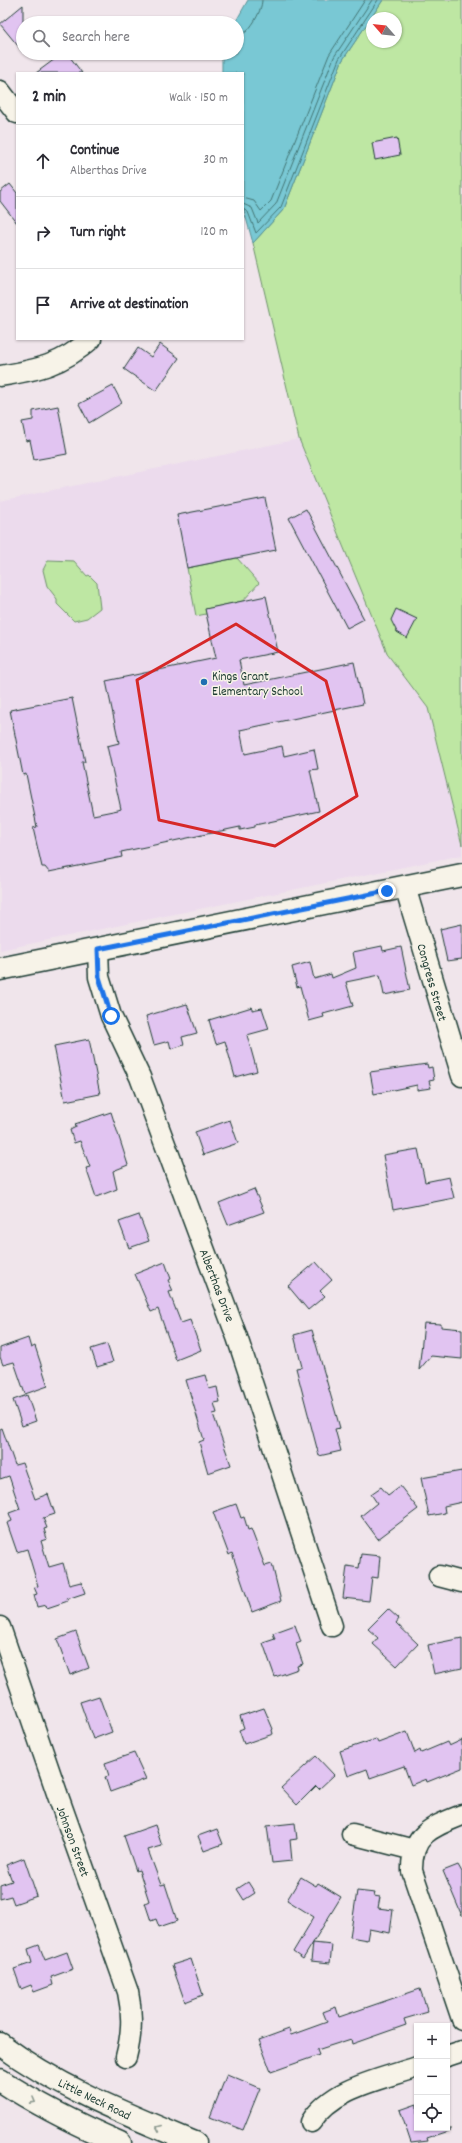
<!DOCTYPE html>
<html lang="en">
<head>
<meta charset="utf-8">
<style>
  :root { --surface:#fff; --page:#f7f7f7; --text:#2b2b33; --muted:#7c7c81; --line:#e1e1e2 }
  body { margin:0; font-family:Dekko,sans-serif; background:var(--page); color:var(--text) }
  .controls { position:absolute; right:12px; bottom:12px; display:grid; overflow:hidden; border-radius:0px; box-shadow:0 1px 3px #0004 }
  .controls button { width:36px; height:36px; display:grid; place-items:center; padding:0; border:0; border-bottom:1px solid var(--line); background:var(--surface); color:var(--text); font:20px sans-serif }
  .compass { position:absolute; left:366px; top:12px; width:36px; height:36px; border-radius:50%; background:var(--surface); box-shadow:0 1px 3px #0004; rotate:298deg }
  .stop { position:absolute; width:12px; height:12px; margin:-9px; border:3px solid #1a73e8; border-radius:50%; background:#fff }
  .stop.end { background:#1a73e8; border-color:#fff; box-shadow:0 1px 4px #0008 }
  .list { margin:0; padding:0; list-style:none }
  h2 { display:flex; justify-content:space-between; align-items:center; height:52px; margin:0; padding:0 16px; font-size:17px }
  h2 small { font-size:13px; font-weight:400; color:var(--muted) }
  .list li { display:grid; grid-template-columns:26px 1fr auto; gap:12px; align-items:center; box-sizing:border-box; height:72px; padding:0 16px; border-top:1px solid var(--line) }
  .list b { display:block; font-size:15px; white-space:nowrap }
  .list p { margin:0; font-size:13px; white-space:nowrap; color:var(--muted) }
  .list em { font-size:13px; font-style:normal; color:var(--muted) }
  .icon { flex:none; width:22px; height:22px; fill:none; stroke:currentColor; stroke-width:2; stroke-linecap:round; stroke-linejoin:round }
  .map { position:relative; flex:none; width:462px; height:2143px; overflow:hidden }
  .search { position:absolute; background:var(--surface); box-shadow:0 1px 3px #0004; left:16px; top:16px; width:228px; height:44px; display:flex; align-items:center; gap:10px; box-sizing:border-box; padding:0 14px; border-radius:22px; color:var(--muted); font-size:15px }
  .panel { position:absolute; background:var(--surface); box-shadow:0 1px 3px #0004; left:16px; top:72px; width:228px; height:268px; border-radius:0px }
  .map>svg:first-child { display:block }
  .built { fill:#ecdbed }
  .green { fill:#bee7a3; stroke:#6e926c; fill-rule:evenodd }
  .water { fill:#79c8d4; stroke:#559094 }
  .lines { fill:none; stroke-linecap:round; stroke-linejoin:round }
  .shore { stroke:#437574; stroke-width:1 }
  .building { fill:#e1c4f1; stroke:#1f3d34 }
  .street-casing { stroke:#1f3d34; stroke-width:23 }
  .secondary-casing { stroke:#1f3d34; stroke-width:25 }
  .street { stroke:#f7f3e8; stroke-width:20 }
  .secondary { stroke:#f7f3e8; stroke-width:22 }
  .oneway { stroke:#8b988e }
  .route { stroke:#1a73e8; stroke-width:5 }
  .marked { fill:none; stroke:#d62828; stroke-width:3; stroke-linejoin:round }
  .poi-dot { fill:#1f6fb2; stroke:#f7f3e8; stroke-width:1.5 }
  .labels { text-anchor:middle; stroke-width:3; stroke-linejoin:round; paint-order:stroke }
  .poi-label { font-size:13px; fill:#1f3d34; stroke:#f7f3e8; text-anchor:start }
  .street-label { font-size:13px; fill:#1f3d34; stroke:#f7f3e8 }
</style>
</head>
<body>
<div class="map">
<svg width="462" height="2143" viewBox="0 0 462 2143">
  <rect width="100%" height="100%" fill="#f0e5eb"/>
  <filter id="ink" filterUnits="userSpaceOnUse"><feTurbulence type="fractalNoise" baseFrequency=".025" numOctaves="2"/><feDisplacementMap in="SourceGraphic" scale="8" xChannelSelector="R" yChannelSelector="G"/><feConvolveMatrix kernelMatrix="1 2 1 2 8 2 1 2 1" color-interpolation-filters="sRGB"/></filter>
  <g filter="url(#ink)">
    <path class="built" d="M299 439 388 655 428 708 462 845V855L0 950V501Z"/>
    <path class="green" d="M383 0H462V845L428 708 388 655 299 439 253 243 284 209 342 61ZM372 18H396V42H372Z
      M237 558 259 583 243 601 206 609V614L196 616 187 568Z
      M48 560 74 561 87 576 89 575 97 583 100 608 87 618 74 621 57 604V599L47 586 43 570Z"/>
    <path class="water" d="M248 0H383L342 61 284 209 253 243 243 207V73H222V53H237V23H235Z"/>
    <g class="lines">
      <path class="shore" d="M237 38C249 34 262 12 262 0
        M243 198 254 201 261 211 271 201 329 55 365 0
        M243 204 252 208 258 223 276 204 334 57 372 0
        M243 209 248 212 256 233 281 207 339 59 378 0"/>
    </g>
    <path class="building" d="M23 5V52L0 24Z
      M63 53H67L82 73H36Z
      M397 138 400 155 375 160 372 143Z
      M10 184 17 193V223L0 201V192Z
      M160 344 179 358 156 391 124 369 138 348 151 357Z
      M113 386 122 403 89 423 79 404Z
      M58 406 67 454 34 460 30 440 26 441 22 422 33 420V411Z
      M265 498 276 550 187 568 177 515Z
      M306 509 364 619 347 628 289 518Z
      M266 596 278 652 239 660 244 685 354 662 363 704 240 730 245 754 282 746 284 756 314 749 318 769 310 770 319 811 255 825V827L240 830V827L121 852 122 857 49 872 45 867H42L33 828 37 827 26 774 23 775 10 710 72 698 85 762H82L93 815 118 810 121 809 107 746 119 743 106 681 216 658 205 609Z
      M396 609 417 619 407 638 397 632 391 620Z
      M462 924V959L447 961 440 929Z
      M382 946 383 951 401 947 410 990 384 995 380 975 346 982 353 1006 323 1014 324 1017 309 1021 300 986 297 987 292 967 310 962 314 979 331 974 332 978 356 968 353 952Z
      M187 1004 197 1033 182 1037 184 1045 171 1049 169 1041 154 1045 146 1016Z
      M252 1007V1010L262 1008 269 1029 247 1035 257 1071 235 1077 225 1041 216 1044 209 1020Z
      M89 1039 100 1094 65 1101 54 1046Z
      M427 1064 428 1068 432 1067 434 1080 429 1081 431 1088 417 1090V1085L374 1094 370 1072Z
      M111 1112 128 1165 113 1171 117 1189 96 1197 86 1168 90 1167 80 1141 74 1143 70 1130 76 1127 75 1124Z
      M230 1120 238 1143 203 1155 195 1132Z
      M418 1149 425 1182 449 1177 454 1198 393 1210 383 1155Z
      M254 1189 264 1212 228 1225 219 1203Z
      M139 1215 149 1241 129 1248 119 1222Z
      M165 1262 171 1279 168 1280 173 1291 169 1292 181 1323 190 1320 201 1350 176 1360 158 1309 151 1312 135 1274Z
      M316 1262 332 1280 320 1291 325 1296 308 1310 288 1286Z
      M424 1323 441 1324V1327L462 1329V1359L431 1356 419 1370Z
      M312 1330 340 1428 335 1429 341 1451 319 1456 296 1368 302 1367 294 1335Z
      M28 1338 31 1348 35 1346 48 1386 25 1394 14 1362 3 1365 0 1357V1348Z
      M107 1344 113 1362 97 1367 91 1349Z
      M205 1375 209 1389 217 1387 220 1402 214 1403 217 1413 213 1414 231 1465 208 1473 199 1442 204 1440 186 1380Z
      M27 1395 36 1421 22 1426 13 1400Z
      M2 1428 15 1465 22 1463 35 1499 48 1494 55 1514 43 1518 47 1528 44 1529 47 1539 41 1541 49 1567 63 1563 69 1585 81 1582 85 1593 67 1599 68 1601 47 1608 46 1605 37 1607 34 1595 37 1594 34 1587 38 1586 27 1549 17 1552 7 1523 12 1521 9 1513 20 1509 9 1476 0 1479V1429Z
      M462 1471V1502L444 1506 445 1513 429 1516 421 1478Z
      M400 1486 418 1509 378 1539 361 1516 377 1503 371 1494 381 1487 388 1495Z
      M236 1504 241 1518 244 1517 248 1530 251 1529 265 1566 272 1564 281 1601 252 1612 232 1553 229 1555 213 1512Z
      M361 1554 380 1556 378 1578 372 1577 369 1601 343 1598 347 1566 359 1568Z
      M388 1609 399 1619 396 1623 418 1644 397 1666 373 1644 378 1638 368 1629Z
      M295 1625 301 1642 296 1644 303 1664 297 1666 298 1669 275 1677 263 1643 275 1639 273 1633Z
      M76 1632 89 1668 70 1675 57 1639Z
      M462 1638V1668L434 1674 428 1645Z
      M99 1696 112 1732 93 1739 80 1702Z
      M264 1708 273 1729 272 1730 273 1734 244 1744 239 1730 244 1728 240 1716Z
      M407 1732 415 1753 420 1750 421 1753 447 1742 449 1746 462 1740V1768L427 1782 426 1779 411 1785 404 1766 370 1778 367 1769 348 1776 340 1751 376 1739 378 1743Z
      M134 1753 146 1779 110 1792 105 1777 109 1776 105 1763Z
      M316 1756 334 1775 319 1789 316 1786 297 1805 281 1788Z
      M295 1823 297 1839 290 1840 292 1861 272 1863 267 1826Z
      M155 1825 162 1846 148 1850 161 1885 165 1884 177 1921 159 1927 156 1919 151 1921 145 1903 149 1901 139 1870 136 1871 124 1836Z
      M217 1829 223 1844 204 1851 198 1836Z
      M24 1858 37 1896 14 1904 11 1896 0 1899V1885L12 1881 6 1865Z
      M458 1865 462 1872V1916L443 1871Z
      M301 1877 316 1886 318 1883 341 1897 303 1959 293 1952 314 1917 287 1900Z
      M248 1882 255 1893 244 1900 237 1889Z
      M357 1891 375 1893 374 1896 380 1897 378 1908 393 1910 390 1933 369 1929 367 1940 350 1937Z
      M313 1943 332 1945 330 1963 311 1961Z
      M39 1945 45 1960 67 1952 73 1969 51 1977 53 1985 34 1992 31 1985 21 1989 14 1969 32 1963 28 1949Z
      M191 1959 203 1995 185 2002 172 1965Z
      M420 1989 428 2012 404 2019 406 2025 352 2044 351 2039 317 2050 319 2055 271 2072 259 2040 289 2029 291 2035 327 2022 323 2012 336 2007 339 2017Z
      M227 2074 260 2088 243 2130 210 2117Z
      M417 2104V2128H451V2130L427 2138 428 2141 411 2143 400 2110Z"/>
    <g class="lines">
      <g class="street-casing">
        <path id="street" d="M0 91 17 113
          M0 376C37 370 62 365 91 339
          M405 887 462 1076
          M98 949 99 977 111 1016 140 1077 237 1337 332 1626
          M439 1576 462 1582
          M0 1627 58 1796 128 1992C133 2015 132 2034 126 2057
          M462 1815C432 1827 411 1834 412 1871L462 2019
          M352 1834 414 1850
          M447 2056 462 2051
          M311 2122C333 2087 380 2080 417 2067"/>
      </g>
      <g class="secondary-casing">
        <path id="secondary" d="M0 969 462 875
          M0 2044C59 2088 128 2115 195 2143
          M0 2080C38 2105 78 2125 120 2143"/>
      </g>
      <use href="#street" class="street"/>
      <use href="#secondary" class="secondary"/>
    </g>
    <defs><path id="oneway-chevron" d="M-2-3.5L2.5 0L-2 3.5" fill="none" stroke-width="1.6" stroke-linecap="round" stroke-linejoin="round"/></defs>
    <g class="oneway">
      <use href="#oneway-chevron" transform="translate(33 2101) rotate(29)"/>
      <use href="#oneway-chevron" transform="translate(159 2128) rotate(-157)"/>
    </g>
  </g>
  <g class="lines" filter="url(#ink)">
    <path class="route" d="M111 1016 99 977 98 949 387 891"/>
  </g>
  <path class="marked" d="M236 624 326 681 357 796 275 846 159 820 137 680Z"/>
  <circle class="poi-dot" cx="204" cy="682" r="4"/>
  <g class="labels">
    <g class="poi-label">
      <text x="212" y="680">Kings Grant<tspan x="212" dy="15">Elementary School</tspan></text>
    </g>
    <g class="street-label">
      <text transform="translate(433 982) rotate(74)" y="5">Congress Street</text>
      <text transform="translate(218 1285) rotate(69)" y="5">Alberthas Drive</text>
      <text transform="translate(74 1841) rotate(70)" y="5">Johnson Street</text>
      <text transform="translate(95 2098) rotate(26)" y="5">Little Neck Road</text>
    </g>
  </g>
</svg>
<div class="controls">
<button>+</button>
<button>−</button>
<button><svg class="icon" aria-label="locate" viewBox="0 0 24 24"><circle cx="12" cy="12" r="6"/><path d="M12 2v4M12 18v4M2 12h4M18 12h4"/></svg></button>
</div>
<svg class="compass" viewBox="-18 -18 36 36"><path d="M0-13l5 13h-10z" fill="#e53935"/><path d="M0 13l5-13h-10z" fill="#7c7c81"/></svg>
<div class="stop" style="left:111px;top:1016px"></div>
<div class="stop end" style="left:387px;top:891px"></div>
<div class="search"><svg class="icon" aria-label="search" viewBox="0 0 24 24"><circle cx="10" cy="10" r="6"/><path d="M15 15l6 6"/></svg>Search here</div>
<section class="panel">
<h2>2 min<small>Walk · 150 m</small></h2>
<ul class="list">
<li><svg class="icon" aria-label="ahead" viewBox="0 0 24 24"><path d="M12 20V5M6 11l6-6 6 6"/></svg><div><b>Continue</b><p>Alberthas Drive</p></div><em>30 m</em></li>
<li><svg class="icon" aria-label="right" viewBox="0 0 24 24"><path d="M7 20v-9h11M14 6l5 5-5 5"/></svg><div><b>Turn right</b></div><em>120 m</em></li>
<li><svg class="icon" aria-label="arrive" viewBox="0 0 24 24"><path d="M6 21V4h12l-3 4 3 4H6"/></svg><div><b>Arrive at destination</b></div></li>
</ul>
</section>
</div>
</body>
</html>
